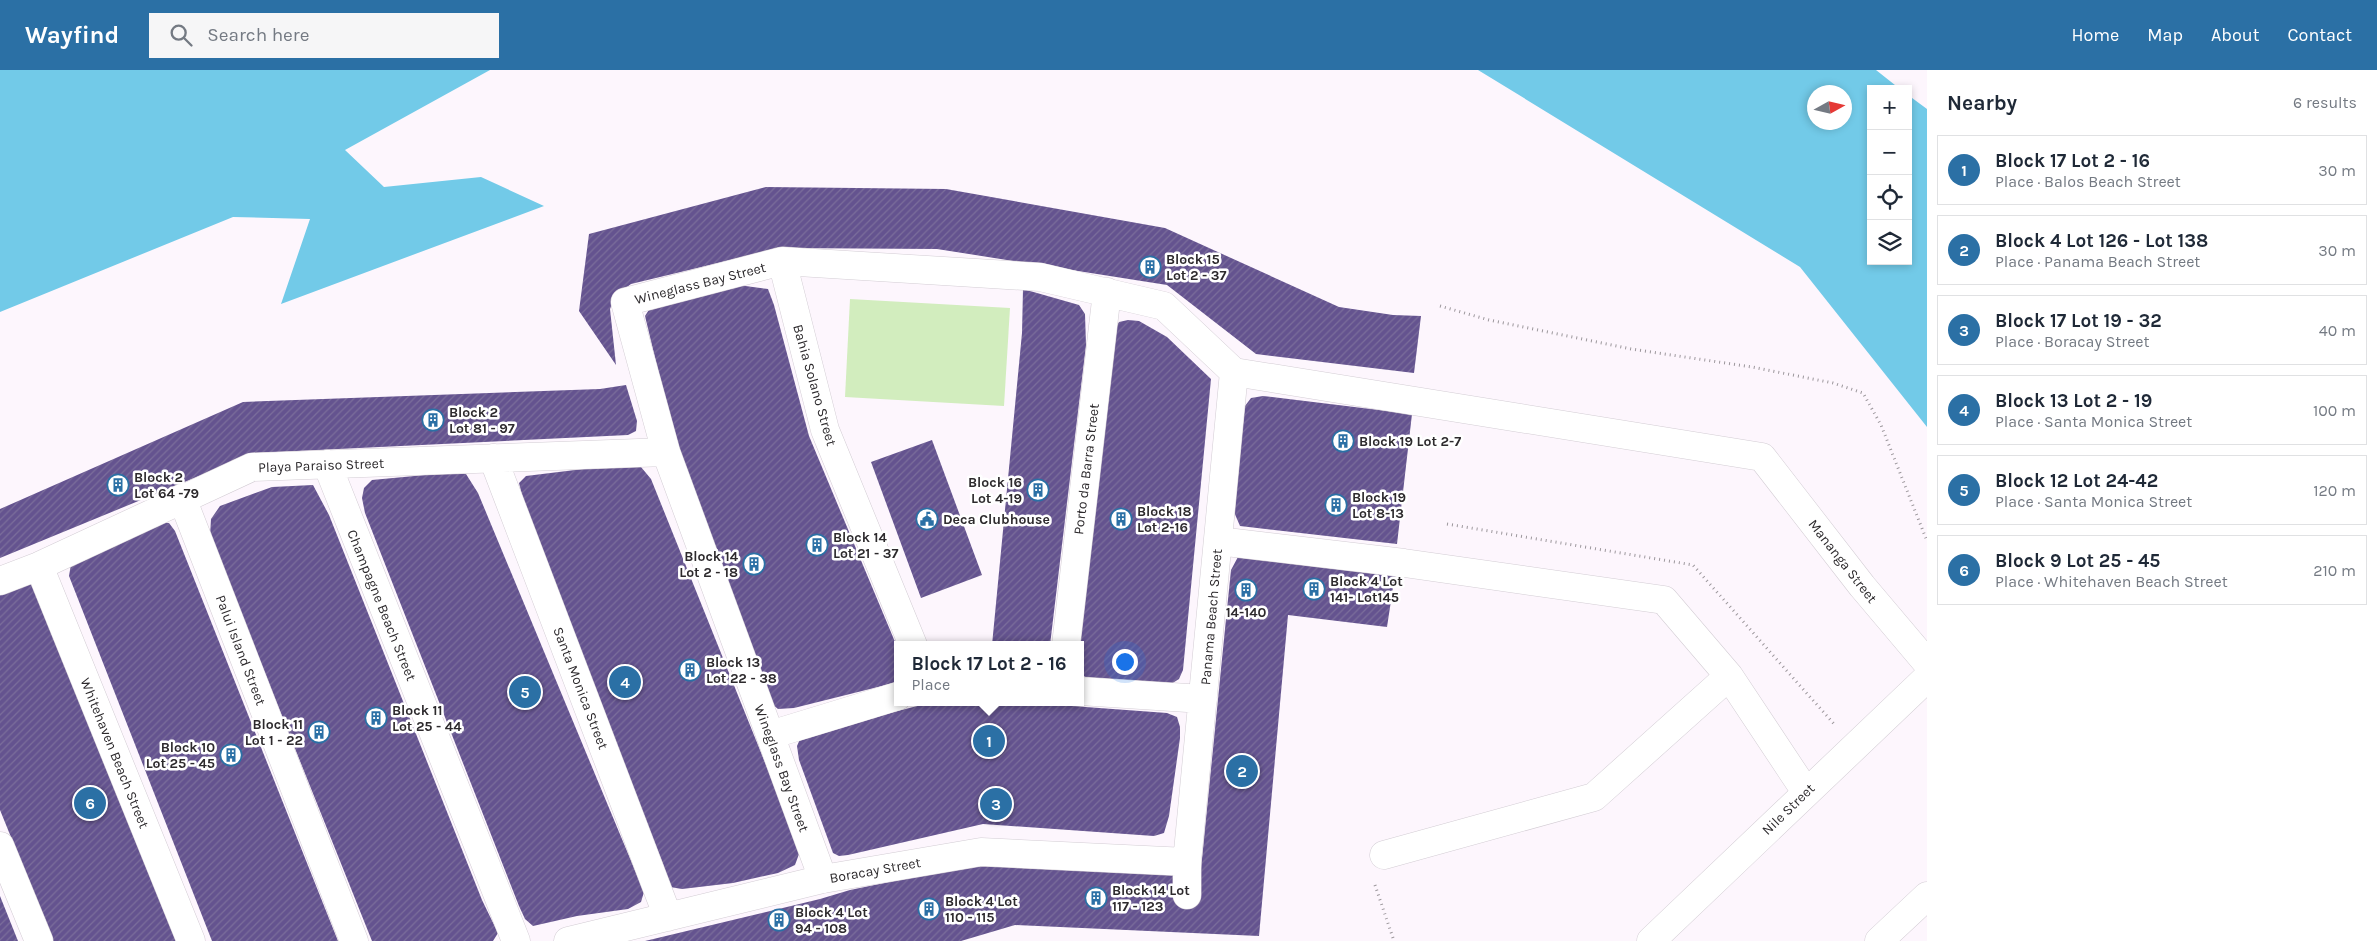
<!DOCTYPE html>
<html lang="en">
<head>
<meta charset="utf-8">
<style>
  :root { --surface:#fff; --page:#f6f6f7; --text:#1f2937; --muted:#747a83; --line:#e0e1e3; --accent:#2b70a5 }
  body { margin:0; font-family:Karla,sans-serif; background:var(--page); color:var(--text) }
  .controls { position:absolute; right:15px; top:15px; display:grid; overflow:hidden; border-radius:0px; box-shadow:0 2px 8px #0003 }
  .controls button { width:45px; height:45px; display:grid; place-items:center; padding:0; border:0; border-bottom:1px solid var(--line); background:var(--surface); color:var(--text); font:25px sans-serif }
  .compass { position:absolute; left:1807px; top:15px; width:45px; height:45px; border-radius:50%; background:var(--surface); box-shadow:0 2px 8px #0003; rotate:82deg }
  .you { position:absolute; left:1124px; top:591px; width:18px; height:18px; margin:-12px; border:4px solid #fff; border-radius:50%; background:#1a73e8; box-shadow:0 0 0 8px #1a73e833 }
  .badge { display:grid; place-items:center; width:32px; height:32px; border-radius:50%; background:var(--accent); color:#fff; font-size:16px; font-weight:700 }
  .pin { position:absolute; translate:-50% -50%; border:2px solid #fff; box-shadow:0 1px 5px #0006 }
  .popup { position:absolute; left:894px; top:571px; width:190px; height:65px; box-sizing:border-box; display:grid; place-content:center; border-radius:0px; background:var(--surface); filter:drop-shadow(0 1px 4px #0005); font-size:16px; white-space:nowrap; color:var(--muted) }
  .popup b { font-size:19px; color:var(--text) }
  .popup::after { content:''; position:absolute; left:50%; top:100%; margin-left:-10px; border:10px solid transparent; border-top-color:var(--surface) }
  .list { margin:0; padding:0; list-style:none }
  h2 { display:flex; justify-content:space-between; align-items:center; height:65px; margin:0; padding:0 20px; font-size:21px }
  h2 small { font-size:16px; font-weight:400; color:var(--muted) }
  .list li { display:grid; grid-template-columns:32px 1fr auto; gap:15px; align-items:center; box-sizing:border-box; height:70px; margin:0 10px 10px; padding:0 10px; border:1px solid var(--line); border-radius:0px }
  .list b { display:block; font-size:19px; white-space:nowrap }
  .list p { margin:0; font-size:16px; white-space:nowrap; color:var(--muted) }
  .list em { font-size:16px; font-style:normal; color:var(--muted) }
  .icon { flex:none; width:28px; height:28px; fill:none; stroke:currentColor; stroke-width:2; stroke-linecap:round; stroke-linejoin:round }
  .map { position:relative; flex:none; width:1927px; height:871px; overflow:hidden }
  header { display:flex; align-items:center; gap:30px; box-sizing:border-box; height:70px; padding:0 25px; background:var(--accent); color:#fff }
  header strong { font-size:24px }
  nav { display:flex; gap:28px; margin-inline-start:auto; font-size:18px }
  .search { width:350px; height:45px; background:var(--page); display:flex; align-items:center; gap:12px; box-sizing:border-box; padding:0 18px; border-radius:0px; color:var(--muted); font-size:19px }
  main { display:flex }
  aside { flex:1; background:var(--surface) }
  .map>svg:first-child { display:block }
  .green { fill:#d2edbe }
  .water { fill:#72cae8; fill-rule:evenodd }
  .building { fill:url(#building-hatch) }
  .lines { fill:none; stroke-linecap:round; stroke-linejoin:round }
  .minor-casing { stroke:#d3cdd4; stroke-width:29 }
  .path { stroke:#9c979c; stroke-width:3; stroke-dasharray:1 4; stroke-linecap:butt }
  .minor { stroke:#fff; stroke-width:28 }
  .labels { text-anchor:middle; stroke-width:5; stroke-linejoin:round; paint-order:stroke }
  .poi-label { font-size:14px; font-weight:bold; fill:#2d2a2d; stroke:#fff; text-anchor:start }
  .street-label { font-size:14px; fill:#2d2a2d; stroke:#fff }
</style>
</head>
<body>
<header>
<strong>Wayfind</strong>
<div class="search"><svg class="icon" aria-label="search" viewBox="0 0 24 24"><circle cx="10" cy="10" r="6"/><path d="M15 15l6 6"/></svg>Search here</div>
<nav><a>Home</a><a>Map</a><a>About</a><a>Contact</a></nav>
</header>
<main>
<div class="map">
<svg width="1927" height="871" viewBox="0 0 1927 871">
  <defs>
    <pattern id="building-hatch" width="6" height="6" patternUnits="userSpaceOnUse" patternTransform="scale(1.25)"><rect width="6" height="6" fill="#64538f"/><path d="M-1 1l2-2M0 6l6-6M5 7l2-2" fill="none" stroke="#7b6e9b"/></pattern>
  </defs>
  <rect width="100%" height="100%" fill="#fdf6fd"/>
  <path class="green" d="M850 229 1010 238 1004 336 845 327Z"/>
  <path class="water" d="M0 0H490L345 80 384 117 481 107 544 136 281 234 310 149 233 147 0 242Z
    M1478 0H1876L1900 19H1871V191H1908V25L1927 39V357L1800 197ZM1814 22H1844V52H1814Z"/>
  <path class="building" d="M766 117 946 119 1165 158 1339 237 1393 245 1421 246 1414 303 1256 284 1167 215 937 179 780 178 631 214 616 225 610 239 616 295 579 241 589 164Z
    M738 215 768 219 774 235 809 366 898 579V610L894 613 794 638 778 639 771 633 680 392 645 246 652 235Z
    M1023 219 1079 235 1085 244 1086 275 1050 575H992L1022 263Z
    M1128 250 1139 251 1167 267 1211 309 1183 600 1179 609 1171 614 1089 609 1080 604V575H1078L1113 288 1115 259 1119 252Z
    M626 315 637 351 636 361 628 365 255 383 0 488V439L243 332 600 319Z
    M1263 326 1412 344 1397 474 1240 456 1234 442 1244 344 1245 336 1251 328Z
    M932 370 982 505 921 528 871 392Z
    M624 394 641 397 651 409 795 767 799 784 795 795 778 803 733 813 682 819 670 817 663 794 528 449 519 413 526 406Z
    M457 402 466 404 478 423 644 822 641 832 628 839 577 846 533 856 525 849 519 836 365 443 362 428 364 418 372 410Z
    M313 415 329 445 482 830 498 863 493 871H372L210 466 211 449 220 436 272 417Z
    M158 452 169 453 175 461 338 871H212L69 506 71 494Z
    M1239 485 1396 498 1387 557 1288 545 1259 866 1015 855 961 871H645L820 829 850 820 992 791 1173 799 1198 829 1227 539 1231 500Z
    M21 514H30L37 519 178 871H53L0 740V522Z
    M933 632H1018L1167 643 1177 647 1180 657V668L1169 746 1164 763 1154 766 983 754 848 785 839 786 833 783 799 690 797 676 800 669 827 659Z
    M0 826 18 871H0Z"/>
  <g class="lines">
    <g class="minor-casing">
      <path id="minor" d="M782 191 825 360 913 575
        M1234 302 1762 387 1862 516 1927 593
        M493 388 668 847
        M327 394 516 871
        M182 428 354 871
        M1218 471 1404 493 1664 530 1729 606 1806 722
        M39 496 191 871
        M0 511 39 496 252 397 666 382
        M1066 575 1107 222
        M1080 621 1203 629
        M770 665 898 626
        M0 776 39 871
        M1384 785 1594 727 1729 606
        M823 809 666 382 625 232 782 191 1040 207 1164 236 1234 302
        M1187 825V792L1234 302
        M568 871 823 809 981 782 1187 792
        M1651 871 1927 608
        M1879 871 1927 826"/>
    </g>
    <path class="path" d="M1440 236 1489 250 1631 279 1752 297 1833 313 1863 323 1881 355 1927 471
      M1447 454 1693 495 1834 654
      M1375 815 1394 871"/>
    <use href="#minor" class="minor"/>
  </g>
  <defs>
    <g id="building-ring" transform="scale(1.125)"><circle r="9.5" fill="#fff" stroke="#2b70a5" stroke-width="1.5"/><path d="M-4-6H4V6H1V3H-1V6H-4ZM-2.5-4.3h1.7v1.8h-1.7ZM.8-4.3h1.7v1.8H.8ZM-2.5-1h1.7V.8h-1.7ZM.8-1h1.7V.8H.8Z" fill="#2b70a5"/></g>
    <g id="civic-ring" transform="scale(1.125)"><circle r="9.5" fill="#fff" stroke="#2b70a5" stroke-width="1.5"/><path d="M-.6-6.5H3V-4.5H.6V-3L4-1V1h2V6H-6V1h2V-1L-.6-3ZM-1.2 2.5V6h2.4V2.5Z" fill="#2b70a5"/></g>
  </defs>
  <g fill-rule="evenodd">
    <use href="#building-ring" x="1150" y="197"/>
    <use href="#building-ring" x="433" y="350"/>
    <use href="#building-ring" x="1343" y="371"/>
    <use href="#building-ring" x="118" y="415"/>
    <use href="#building-ring" x="1038" y="420"/>
    <use href="#building-ring" x="1336" y="435"/>
    <use href="#civic-ring" x="927" y="449"/>
    <use href="#building-ring" x="1121" y="449"/>
    <use href="#building-ring" x="817" y="475"/>
    <use href="#building-ring" x="754" y="494"/>
    <use href="#building-ring" x="1314" y="519"/>
    <use href="#building-ring" x="1246" y="520"/>
    <use href="#building-ring" x="690" y="600"/>
    <use href="#building-ring" x="376" y="648"/>
    <use href="#building-ring" x="319" y="662"/>
    <use href="#building-ring" x="231" y="685"/>
    <use href="#building-ring" x="1096" y="828"/>
    <use href="#building-ring" x="929" y="839"/>
    <use href="#building-ring" x="779" y="850"/>
  </g>
  <g class="labels">
    <g class="poi-label">
      <text x="1166" y="194">Block 15<tspan x="1166" dy="16">Lot 2 - 37</tspan></text>
      <text x="449" y="347">Block 2<tspan x="449" dy="16">Lot 81 - 97</tspan></text>
      <text x="1359" y="376">Block 19 Lot 2-7</text>
      <text x="134" y="412">Block 2<tspan x="134" dy="16">Lot 64 -79</tspan></text>
      <text x="1022" y="417" text-anchor="end">Block 16<tspan x="1022" dy="16">Lot 4-19</tspan></text>
      <text x="1352" y="432">Block 19<tspan x="1352" dy="16">Lot 8-13</tspan></text>
      <text x="1137" y="446">Block 18<tspan x="1137" dy="16">Lot 2-16</tspan></text>
      <text x="943" y="454">Deca Clubhouse</text>
      <text x="833" y="472">Block 14<tspan x="833" dy="16">Lot 21 - 37</tspan></text>
      <text x="738" y="491" text-anchor="end">Block 14<tspan x="738" dy="16">Lot 2 - 18</tspan></text>
      <text x="1330" y="516">Block 4 Lot<tspan x="1330" dy="16">141- Lot145</tspan></text>
      <text x="1246" y="547" text-anchor="middle">14-140</text>
      <text x="706" y="597">Block 13<tspan x="706" dy="16">Lot 22 - 38</tspan></text>
      <text x="392" y="645">Block 11<tspan x="392" dy="16">Lot 25 - 44</tspan></text>
      <text x="303" y="659" text-anchor="end">Block 11<tspan x="303" dy="16">Lot 1 - 22</tspan></text>
      <text x="215" y="682" text-anchor="end">Block 10<tspan x="215" dy="16">Lot 25 - 45</tspan></text>
      <text x="1112" y="825">Block 14 Lot<tspan x="1112" dy="16">117 - 123</tspan></text>
      <text x="945" y="836">Block 4 Lot<tspan x="945" dy="16">110 - 115</tspan></text>
      <text x="795" y="847">Block 4 Lot<tspan x="795" dy="16">94 - 108</tspan></text>
    </g>
    <g class="street-label">
      <text transform="translate(700 213) rotate(-14)" y="5">Wineglass Bay Street</text>
      <text transform="translate(815 315) rotate(74)" y="5">Bahia Solano Street</text>
      <text transform="translate(321 395) rotate(-2)" y="5">Playa Paraiso Street</text>
      <text transform="translate(1086 399) rotate(-83)" y="5">Porto da Barra Street</text>
      <text transform="translate(1843 491) rotate(52)" y="5">Mananga Street</text>
      <text transform="translate(382 535) rotate(68)" y="5">Champagne Beach Street</text>
      <text transform="translate(1211 547) rotate(-85)" y="5">Panama Beach Street</text>
      <text transform="translate(241 580) rotate(69)" y="5">Palui Island Street</text>
      <text transform="translate(581 618) rotate(69)" y="5">Santa Monica Street</text>
      <text transform="translate(115 683) rotate(68)" y="5">Whitehaven Beach Street</text>
      <text transform="translate(782 698) rotate(70)" y="5">Wineglass Bay Street</text>
      <text transform="translate(1788 739) rotate(-44)" y="5">Nile Street</text>
      <text transform="translate(875 800) rotate(-10)" y="5">Boracay Street</text>
    </g>
  </g>
</svg>
<div class="controls">
<button>+</button>
<button>−</button>
<button><svg class="icon" aria-label="locate" viewBox="0 0 24 24"><circle cx="12" cy="12" r="6"/><path d="M12 2v4M12 18v4M2 12h4M18 12h4"/></svg></button>
<button><svg class="icon" aria-label="layers" viewBox="0 0 24 24"><path d="M12 4l9 5-9 5-9-5zM3 14l9 5 9-5"/></svg></button>
</div>
<svg class="compass" viewBox="-18 -18 36 36"><path d="M0-13l5 13h-10z" fill="#e53935"/><path d="M0 13l5-13h-10z" fill="#747a83"/></svg>
<div class="you"></div>
<div class="pin badge" style="left:989px;top:671px">1</div>
<div class="popup"><b>Block 17 Lot 2 - 16</b>Place</div>
<div class="pin badge" style="left:1242px;top:701px">2</div>
<div class="pin badge" style="left:996px;top:734px">3</div>
<div class="pin badge" style="left:625px;top:612px">4</div>
<div class="pin badge" style="left:525px;top:622px">5</div>
<div class="pin badge" style="left:90px;top:733px">6</div>
</div>
<aside>
<h2>Nearby<small>6 results</small></h2>
<ul class="list">
<li><span class="badge">1</span><div><b>Block 17 Lot 2 - 16</b><p>Place · Balos Beach Street</p></div><em>30 m</em></li>
<li><span class="badge">2</span><div><b>Block 4 Lot 126 - Lot 138</b><p>Place · Panama Beach Street</p></div><em>30 m</em></li>
<li><span class="badge">3</span><div><b>Block 17 Lot 19 - 32</b><p>Place · Boracay Street</p></div><em>40 m</em></li>
<li><span class="badge">4</span><div><b>Block 13 Lot 2 - 19</b><p>Place · Santa Monica Street</p></div><em>100 m</em></li>
<li><span class="badge">5</span><div><b>Block 12 Lot 24-42</b><p>Place · Santa Monica Street</p></div><em>120 m</em></li>
<li><span class="badge">6</span><div><b>Block 9 Lot 25 - 45</b><p>Place · Whitehaven Beach Street</p></div><em>210 m</em></li>
</ul>
</aside>
</main>
</body>
</html>
